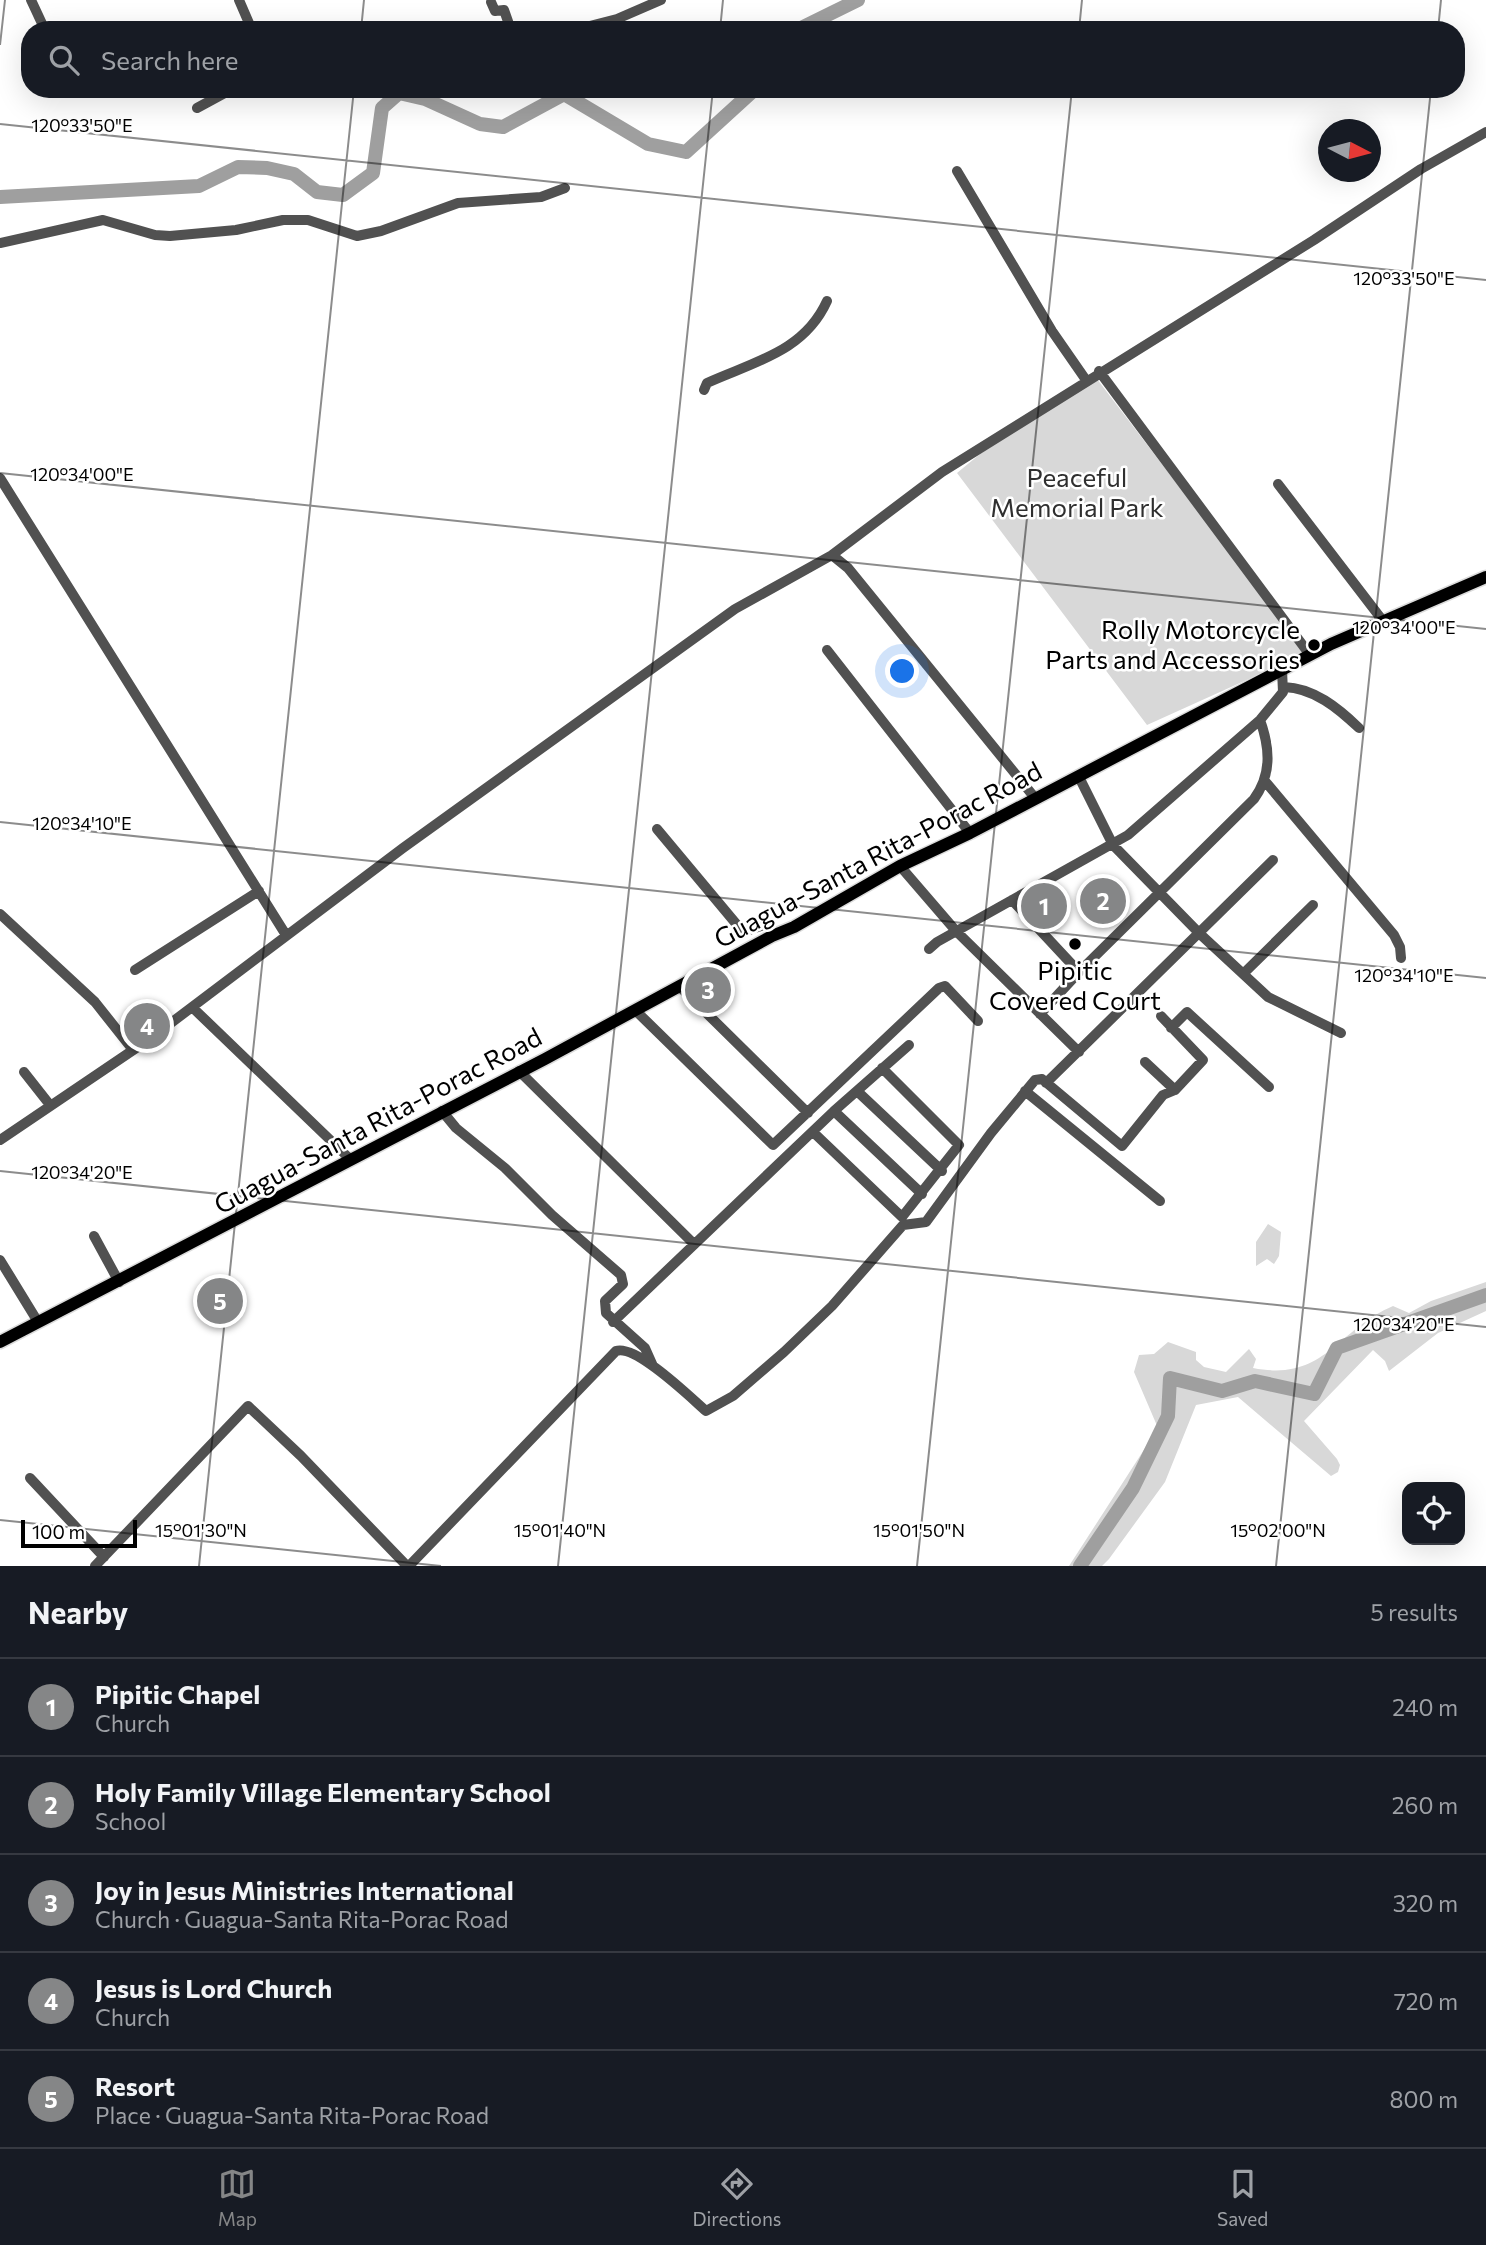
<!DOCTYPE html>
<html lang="en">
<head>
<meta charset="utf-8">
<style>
  :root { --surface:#171b24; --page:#242831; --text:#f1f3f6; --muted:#9ea1a6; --line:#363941; --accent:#858687 }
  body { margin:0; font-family:Commissioner,sans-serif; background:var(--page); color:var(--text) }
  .controls { position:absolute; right:21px; bottom:21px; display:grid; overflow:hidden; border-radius:14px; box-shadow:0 7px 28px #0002 }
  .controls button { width:63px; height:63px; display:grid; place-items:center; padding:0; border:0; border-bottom:2px solid var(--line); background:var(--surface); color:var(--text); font:35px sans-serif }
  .compass { position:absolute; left:1318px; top:119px; width:63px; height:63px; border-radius:50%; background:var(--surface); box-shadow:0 7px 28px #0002; rotate:96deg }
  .scale { position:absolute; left:21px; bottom:18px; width:116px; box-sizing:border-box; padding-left:7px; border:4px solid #000; border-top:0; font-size:19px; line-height:24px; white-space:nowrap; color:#000; -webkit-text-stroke:5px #fff; paint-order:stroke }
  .you { position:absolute; left:903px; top:672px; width:24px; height:24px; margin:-18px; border:5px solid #fff; border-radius:50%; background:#1a73e8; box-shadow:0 0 0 10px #1a73e833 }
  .badge { display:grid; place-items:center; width:46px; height:46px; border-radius:50%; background:var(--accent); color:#fff; font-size:23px; font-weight:700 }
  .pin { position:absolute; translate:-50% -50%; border:4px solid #fff; box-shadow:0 2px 7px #0006 }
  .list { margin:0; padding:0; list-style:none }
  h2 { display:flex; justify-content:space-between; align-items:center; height:91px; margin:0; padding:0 28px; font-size:30px }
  h2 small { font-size:23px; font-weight:400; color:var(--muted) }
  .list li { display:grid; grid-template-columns:46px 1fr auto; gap:21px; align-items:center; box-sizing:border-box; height:98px; padding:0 28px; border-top:2px solid var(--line) }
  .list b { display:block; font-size:26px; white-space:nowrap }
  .list p { margin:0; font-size:23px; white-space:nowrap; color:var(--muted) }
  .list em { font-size:23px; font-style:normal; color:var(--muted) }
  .icon { flex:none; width:38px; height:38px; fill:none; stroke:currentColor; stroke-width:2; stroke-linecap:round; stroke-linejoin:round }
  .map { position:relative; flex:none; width:1486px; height:1566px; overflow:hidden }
  .search { position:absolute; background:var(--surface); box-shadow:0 7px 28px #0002; left:21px; right:21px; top:21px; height:77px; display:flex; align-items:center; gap:18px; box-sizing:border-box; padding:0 24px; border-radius:28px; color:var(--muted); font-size:26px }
  .sheet { height:581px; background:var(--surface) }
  nav { display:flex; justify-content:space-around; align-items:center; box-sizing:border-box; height:98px; border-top:2px solid var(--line); background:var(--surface); font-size:19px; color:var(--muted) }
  nav a { display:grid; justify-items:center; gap:4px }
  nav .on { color:var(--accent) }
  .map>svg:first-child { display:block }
  .green { fill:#d8d8d8 }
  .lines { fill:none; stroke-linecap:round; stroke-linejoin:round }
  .river { stroke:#9f9f9f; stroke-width:14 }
  .major-casing { stroke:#dbdbdb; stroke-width:15 }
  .minor { stroke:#515151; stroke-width:10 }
  .major { stroke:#000; stroke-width:12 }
  .ticks { fill:none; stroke:#000; stroke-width:2; stroke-opacity:0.45 }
  .poi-dot { fill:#000; stroke:#fff; stroke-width:2.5 }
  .labels { text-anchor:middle; stroke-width:5; stroke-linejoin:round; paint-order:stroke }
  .park-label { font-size:26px; fill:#2f2f2f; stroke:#fff }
  .poi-label { font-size:26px; fill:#000; stroke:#fff; text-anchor:end }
  .street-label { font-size:26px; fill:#000; stroke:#fff }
  .ticks-label { font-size:18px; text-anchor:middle; fill:#000; stroke:#fff; stroke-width:5; stroke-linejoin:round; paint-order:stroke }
</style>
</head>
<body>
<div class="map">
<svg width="1486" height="1566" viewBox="0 0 1486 1566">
  <rect width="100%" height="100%" fill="#fff"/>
  <path class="green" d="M1097 379 1306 653 1147 725 957 473 980 454Z
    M1268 1224 1281 1232 1279 1256 1274 1264 1267 1259 1256 1266V1242Z
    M1486 1282V1311L1438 1333 1389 1371 1385 1361 1373 1350 1304 1421 1337 1459 1340 1465 1338 1472 1331 1476 1238 1397 1196 1405 1165 1482 1109 1559 1102 1566H1069L1158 1428 1134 1372 1139 1355 1154 1354 1168 1342 1196 1352V1360L1204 1367 1226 1372 1249 1349 1256 1359 1253 1368C1325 1382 1335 1331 1393 1306L1409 1313 1431 1301Z"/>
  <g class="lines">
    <path class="river" d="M797 30 858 0
      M0 197 199 186 238 167 267 168 294 174 317 192 343 195 373 173 382 108 399 93 425 99 480 124 503 127 564 94 648 144 686 152 755 89
      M1080 1566 1133 1488 1168 1416 1170 1378 1222 1391 1255 1381 1314 1394 1337 1348 1486 1295"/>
    <g class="major-casing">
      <path id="major" d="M0 1342 545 1059 772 936 794 927 900 866 970 833 1331 644 1486 577"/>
    </g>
    <path class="minor" d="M31 0 45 30
      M239 0 252 30
      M491 2 495 11 504 10 511 30
      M408 30H468
      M574 30 617 19 661 0
      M197 108 232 89
      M957 171 1052 331 1086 380
      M0 243 103 220 155 235 170 236 236 230 283 220H308L357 236 381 231 458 203 541 197 565 188
      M1099 371 1310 655
      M704 390 707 383C753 362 804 352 827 301
      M0 478 286 935
      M1278 484 1383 621
      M832 555 848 568 1035 798
      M827 650 970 833
      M1284 687C1314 688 1338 708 1359 728
      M1079 777 1113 845 1200 934 1268 997 1341 1033
      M1264 780 1394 935 1400 947 1401 958
      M657 829 743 932 767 924
      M900 866 956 931 1079 1052
      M1012 900 1079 972
      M0 914 95 1002 133 1050
      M929 949 937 942 1128 835 1260 720 1283 692 1282 670
      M135 970 259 891
      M1243 974 1313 905
      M679 986 808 1113
      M193 1008 351 1160
      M635 1010 773 1145 939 988 945 986 978 1021
      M1040 1014 1079 972 1254 799C1272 774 1270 748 1260 720
      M1171 1028 1187 1012 1269 1087
      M1145 1062 1175 1090
      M519 1071 694 1244
      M24 1072 50 1105
      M1046 1083 1273 860
      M857 1091 942 1171
      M1025 1091 1160 1201
      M442 1111 456 1128 505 1168 552 1215 621 1275 623 1284 605 1301 606 1313 645 1348 653 1366
      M834 1111 922 1194
      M813 1132 902 1217 959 1145 882 1068
      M0 1140 151 1038 403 848 735 609 832 555 942 472 1314 240 1421 169 1486 132
      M94 1236 119 1282
      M0 1260 38 1322
      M613 1322 834 1111 909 1045
      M30 1478 104 1557
      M95 1566 248 1406 301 1456 407 1566
      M409 1566 616 1351C636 1344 690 1397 706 1411L733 1396 784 1352 832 1306 903 1225 926 1222 991 1133 1035 1080 1042 1079 1122 1146 1163 1095 1175 1090 1203 1060 1161 1016"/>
    <use href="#major" class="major"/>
  </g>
  <path class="ticks" d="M361 30 364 0M720 30 723 0M1079 30 1082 0M1438 30 1441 0M0 45 5 0M0 124 1486 280M0 473 1486 629M0 822 1486 978M0 1171 1486 1327M0 1520 441 1566M199 1566 354 89M558 1566 713 89M917 1566 1072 89M1276 1566 1431 89"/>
  <g class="poi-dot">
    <circle cx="1314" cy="645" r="7"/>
    <circle cx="1075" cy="944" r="7"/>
  </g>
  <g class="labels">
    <g class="park-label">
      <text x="1077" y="487">Peaceful<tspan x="1077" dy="30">Memorial Park</tspan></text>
    </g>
    <g class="poi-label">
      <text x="1300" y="639">Rolly Motorcycle<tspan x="1300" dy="30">Parts and Accessories</tspan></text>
      <text x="1075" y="980" text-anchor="middle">Pipitic<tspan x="1075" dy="30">Covered Court</tspan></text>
    </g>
    <g class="street-label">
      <text transform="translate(878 855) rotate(-28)" y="9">Guagua-Santa Rita-Porac Road</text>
      <text transform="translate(378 1121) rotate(-28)" y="9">Guagua-Santa Rita-Porac Road</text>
    </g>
  </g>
  <g class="ticks-label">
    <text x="82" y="132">120°33'50"E</text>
    <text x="1404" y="285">120°33'50"E</text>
    <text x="82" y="481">120°34'00"E</text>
    <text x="1404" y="634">120°34'00"E</text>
    <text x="82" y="830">120°34'10"E</text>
    <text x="1404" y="982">120°34'10"E</text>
    <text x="82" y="1179">120°34'20"E</text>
    <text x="1404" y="1331">120°34'20"E</text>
    <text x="201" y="1537">15°01'30"N</text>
    <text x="560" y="1537">15°01'40"N</text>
    <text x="919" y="1537">15°01'50"N</text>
    <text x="1278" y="1537">15°02'00"N</text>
  </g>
</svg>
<div class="controls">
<button><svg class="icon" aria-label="locate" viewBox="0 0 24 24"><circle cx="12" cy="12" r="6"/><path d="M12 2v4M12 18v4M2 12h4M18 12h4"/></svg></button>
</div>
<svg class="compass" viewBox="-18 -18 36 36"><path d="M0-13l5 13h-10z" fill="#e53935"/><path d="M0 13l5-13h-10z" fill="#9ea1a6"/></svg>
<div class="scale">100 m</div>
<div class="you"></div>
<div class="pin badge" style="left:1044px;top:906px">1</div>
<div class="pin badge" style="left:1103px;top:901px">2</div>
<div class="pin badge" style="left:708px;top:990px">3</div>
<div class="pin badge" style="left:147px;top:1026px">4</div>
<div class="pin badge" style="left:220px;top:1301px">5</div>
<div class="search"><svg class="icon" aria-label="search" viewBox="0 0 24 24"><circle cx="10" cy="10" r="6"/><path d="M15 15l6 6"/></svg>Search here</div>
</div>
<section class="sheet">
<h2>Nearby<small>5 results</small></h2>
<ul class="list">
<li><span class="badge">1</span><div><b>Pipitic Chapel</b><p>Church</p></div><em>240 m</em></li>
<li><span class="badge">2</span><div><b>Holy Family Village Elementary School</b><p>School</p></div><em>260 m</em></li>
<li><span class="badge">3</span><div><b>Joy in Jesus Ministries International</b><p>Church · Guagua-Santa Rita-Porac Road</p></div><em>320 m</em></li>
<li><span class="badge">4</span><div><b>Jesus is Lord Church</b><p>Church</p></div><em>720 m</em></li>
<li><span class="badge">5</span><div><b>Resort</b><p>Place · Guagua-Santa Rita-Porac Road</p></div><em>800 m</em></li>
</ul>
</section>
<nav>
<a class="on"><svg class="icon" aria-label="map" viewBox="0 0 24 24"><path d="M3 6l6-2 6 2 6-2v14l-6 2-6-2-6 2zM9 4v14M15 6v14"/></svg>Map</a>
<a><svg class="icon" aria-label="directions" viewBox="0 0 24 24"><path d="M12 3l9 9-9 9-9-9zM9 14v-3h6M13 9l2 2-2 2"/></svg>Directions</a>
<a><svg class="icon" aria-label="saved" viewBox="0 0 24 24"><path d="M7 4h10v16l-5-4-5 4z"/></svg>Saved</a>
</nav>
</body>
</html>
